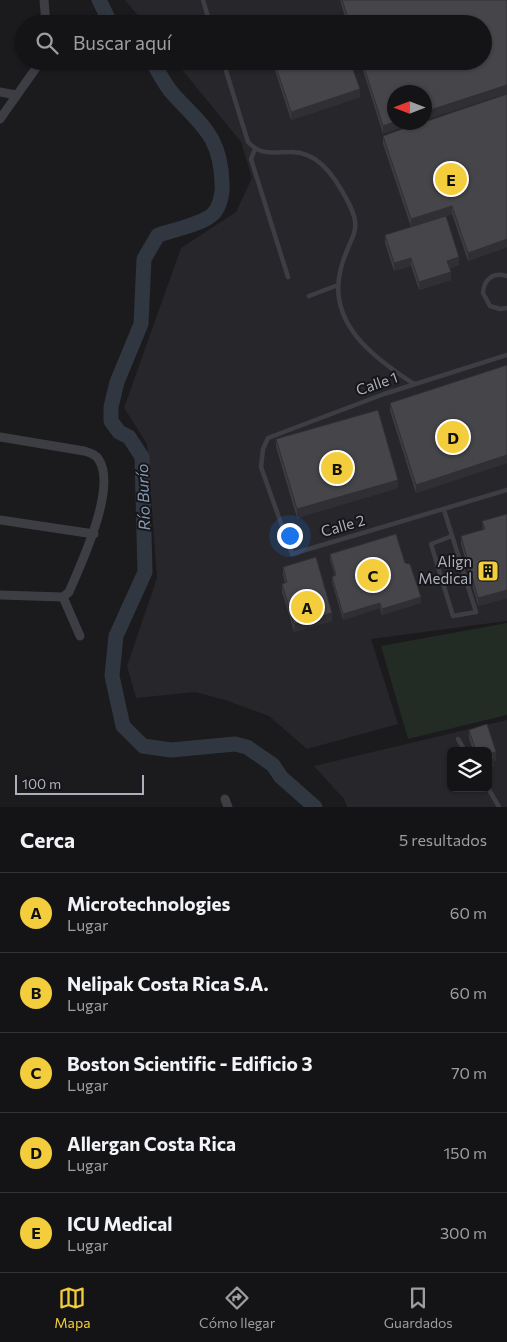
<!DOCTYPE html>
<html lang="es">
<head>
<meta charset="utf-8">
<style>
  :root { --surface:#141416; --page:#212123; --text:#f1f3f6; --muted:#9d9ea1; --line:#333335; --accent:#f3cd3c }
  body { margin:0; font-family:Commissioner,sans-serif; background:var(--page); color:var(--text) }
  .controls { position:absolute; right:15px; bottom:15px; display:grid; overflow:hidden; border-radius:8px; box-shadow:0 1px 4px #0004 }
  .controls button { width:45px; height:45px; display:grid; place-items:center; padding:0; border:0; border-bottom:1px solid var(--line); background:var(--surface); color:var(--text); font:25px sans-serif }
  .compass { position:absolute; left:387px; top:85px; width:45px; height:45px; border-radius:50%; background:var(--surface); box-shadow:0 1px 4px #0004; rotate:270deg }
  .scale { position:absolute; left:15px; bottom:12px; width:129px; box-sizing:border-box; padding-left:5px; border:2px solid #adb0bc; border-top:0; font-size:14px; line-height:18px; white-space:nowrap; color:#adb0bc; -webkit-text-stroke:4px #161518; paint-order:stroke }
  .you { position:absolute; left:289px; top:535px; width:18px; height:18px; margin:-12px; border:4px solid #fff; border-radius:50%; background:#1a73e8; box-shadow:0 0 0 8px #1a73e833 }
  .badge { display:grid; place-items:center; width:32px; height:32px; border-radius:50%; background:var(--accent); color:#111; font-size:16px; font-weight:700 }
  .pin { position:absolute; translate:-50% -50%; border:2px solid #fff; box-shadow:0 1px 5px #0006 }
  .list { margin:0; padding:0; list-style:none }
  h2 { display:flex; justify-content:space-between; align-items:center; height:65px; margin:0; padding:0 20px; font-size:21px }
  h2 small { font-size:16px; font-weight:400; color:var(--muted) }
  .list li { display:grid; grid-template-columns:32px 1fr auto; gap:15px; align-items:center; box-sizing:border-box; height:80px; padding:0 20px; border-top:1px solid var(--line) }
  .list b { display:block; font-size:19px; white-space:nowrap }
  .list p { margin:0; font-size:16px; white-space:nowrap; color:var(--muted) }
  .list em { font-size:16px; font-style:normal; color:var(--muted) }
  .icon { flex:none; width:28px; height:28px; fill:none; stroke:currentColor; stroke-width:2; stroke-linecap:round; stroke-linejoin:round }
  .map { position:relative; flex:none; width:507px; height:807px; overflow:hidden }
  .search { position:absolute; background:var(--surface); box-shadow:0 1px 4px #0004; left:15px; right:15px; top:15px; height:55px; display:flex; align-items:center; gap:12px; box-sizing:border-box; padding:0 18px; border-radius:28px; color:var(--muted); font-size:19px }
  .sheet { height:465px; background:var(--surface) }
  nav { display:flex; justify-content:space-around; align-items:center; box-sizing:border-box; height:70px; border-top:1px solid var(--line); background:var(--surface); font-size:14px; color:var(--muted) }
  nav a { display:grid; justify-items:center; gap:2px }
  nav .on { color:var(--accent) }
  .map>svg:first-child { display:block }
  .built { fill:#27262a; fill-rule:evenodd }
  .green { fill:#222b24 }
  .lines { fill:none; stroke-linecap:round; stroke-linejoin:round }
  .river { stroke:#303741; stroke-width:15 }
  .lane { stroke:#3d3d44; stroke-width:4.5 }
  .street { stroke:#3d3d44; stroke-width:9 }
  .wall { fill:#3b3b40 }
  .shaded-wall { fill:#303034 }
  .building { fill:#45454a; stroke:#303034 }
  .labels { text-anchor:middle; stroke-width:4; stroke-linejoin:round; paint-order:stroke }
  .street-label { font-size:15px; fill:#adb0bc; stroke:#161518 }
  .poi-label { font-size:15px; fill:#adb0bc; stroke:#161518; text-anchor:end }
  .water-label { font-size:16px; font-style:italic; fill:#8499b6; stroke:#161518 }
</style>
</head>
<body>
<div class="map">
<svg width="507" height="807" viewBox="0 0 507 807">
  <rect width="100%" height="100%" fill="#1b1a1d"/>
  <path class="built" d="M125 0H507V621L371 639 398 724 307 749 269 716 225 700 195 692 136 698 127 666 157 578 147 444 124 408 181 248 236 212 252 178 241 142 175 61H483V24H145ZM394 92H424V122H394Z
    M507 720V807H347L344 799 314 766ZM451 751H488V788H451Z"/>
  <path class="green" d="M507 623V715L408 739 381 646Z"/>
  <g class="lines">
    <path class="river" d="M99 0 109 20 113 24
      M152 61C159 72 164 84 173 94 202 126 221 136 222 184 223 192 220 206 214 213 204 224 173 230 158 235L144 259 141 324 117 382 111 407V421L119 432 129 437 142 457 145 572 116 636 112 676 123 726 143 746 171 750 235 744 247 747 273 765 281 777 315 807"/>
    <path class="lane" d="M203 0 210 24
      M223 61 248 142C261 156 273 152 290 152 315 151 331 172 342 191 367 233 351 230 341 268 326 323 374 358 414 384
      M255 149 251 159 288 277
      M507 276C493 272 484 279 483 293L490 306 500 309 507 308
      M309 296 338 285
      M507 355 384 394 268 438 263 449 261 467 292 554 507 490
      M444 510 476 612 453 616 431 544 452 536
      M458 739 465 751
      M488 788 499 807"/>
    <path class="street" d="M44 0 46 24
      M0 92 16 95
      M0 119 41 61
      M0 437 84 451C90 453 96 454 99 460 117 488 81 564 69 592L63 597
      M0 520 94 534
      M0 595 63 597
      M63 597 80 636
      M225 799 228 807"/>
  </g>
  <path class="wall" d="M340 0H507V93L424 120V92L383 134 360 61H483V24H347Z
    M272 61H350L360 97 291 120Z
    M507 94V247L468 261 452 214 413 227 459 265 450 268 451 280 419 290 411 266 394 271 385 243V235L411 227 383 144V136Z
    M507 365V463L416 493 390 411V403Z
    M276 439 398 488 297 518 276 447Z
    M507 514V598L478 606 461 544V536L483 530 482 521Z
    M330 554 405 563 421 603 382 615 380 608 343 620 332 582V577L335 576 330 560Z
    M283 567 332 621 294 632 282 592V584L285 583 283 575Z
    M487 724 496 752V760L494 761V766L488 768V751H473L469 738V730Z"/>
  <path class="shaded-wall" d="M507 85V93L424 120V112Z
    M360 89V97L291 120V112Z
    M394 122H417L383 134V126Z
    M452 206V214L411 227V219Z
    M507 239V247L468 261V253Z
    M459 257V265L447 269V261Z
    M411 258V266L394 271V263Z
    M451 272V280L419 290V282Z
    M507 455V463L416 493V485Z
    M398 480V488L297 518V509Z
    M507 590V598L478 606V598Z
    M421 597V603L382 615V609Z
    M380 603V608L343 620V614Z
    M332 613V621L294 632V624Z
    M496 752V760L494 761V766L488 768V760L492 753Z"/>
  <path class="building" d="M342 0H507V85L424 112V92H394V122L383 126 362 61H483V24H350Z
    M335 16 338 24H312Z
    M274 61H350L360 89 291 112Z
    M507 94V239L468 253 452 206 411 219 383 136 422 122H424Z
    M446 216 459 257 447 261 451 272 419 282 411 258 394 263 385 235Z
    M507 365V455L416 485 390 403Z
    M378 410 398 480 297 509 276 439Z
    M507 514V590L478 598 461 536 485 529 482 521Z
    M396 534 405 563 410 564 421 597 382 609 380 603 343 614 332 577 336 575 330 554Z
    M316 557 332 613 294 624 282 584 287 582 283 567Z
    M487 724 496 752 492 753 494 758 488 760V751H476L469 730Z"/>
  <defs>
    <g id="building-square" transform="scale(1.125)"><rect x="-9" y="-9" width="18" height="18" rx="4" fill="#f3cd3c" stroke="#161518"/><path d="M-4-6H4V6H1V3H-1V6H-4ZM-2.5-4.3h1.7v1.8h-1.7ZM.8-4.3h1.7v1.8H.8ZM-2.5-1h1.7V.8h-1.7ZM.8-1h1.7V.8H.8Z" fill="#111"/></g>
  </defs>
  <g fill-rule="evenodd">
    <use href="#building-square" x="488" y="571"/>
  </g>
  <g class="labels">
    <g class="street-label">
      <text transform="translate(377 384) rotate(-19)" y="5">Calle 1</text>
      <text transform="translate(343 526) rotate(-16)" y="5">Calle 2</text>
    </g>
    <g class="poi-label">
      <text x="472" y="567">Align<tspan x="472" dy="17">Medical</tspan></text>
    </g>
    <g class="water-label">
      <text transform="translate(143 497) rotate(-92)" y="6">Río Burío</text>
    </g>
  </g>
</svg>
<div class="controls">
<button><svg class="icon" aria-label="layers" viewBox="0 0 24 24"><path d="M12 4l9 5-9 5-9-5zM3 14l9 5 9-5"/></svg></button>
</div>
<svg class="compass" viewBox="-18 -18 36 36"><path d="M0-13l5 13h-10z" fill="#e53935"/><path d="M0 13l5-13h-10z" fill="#9d9ea1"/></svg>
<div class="scale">100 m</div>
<div class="you"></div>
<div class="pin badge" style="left:307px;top:607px">A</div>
<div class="pin badge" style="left:337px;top:468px">B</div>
<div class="pin badge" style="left:373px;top:575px">C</div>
<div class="pin badge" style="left:453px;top:437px">D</div>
<div class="pin badge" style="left:451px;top:179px">E</div>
<div class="search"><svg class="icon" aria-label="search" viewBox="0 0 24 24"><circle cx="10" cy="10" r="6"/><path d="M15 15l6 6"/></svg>Buscar aquí</div>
</div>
<section class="sheet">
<h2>Cerca<small>5 resultados</small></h2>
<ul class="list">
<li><span class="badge">A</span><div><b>Microtechnologies</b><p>Lugar</p></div><em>60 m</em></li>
<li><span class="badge">B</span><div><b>Nelipak Costa Rica S.A.</b><p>Lugar</p></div><em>60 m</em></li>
<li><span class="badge">C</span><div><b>Boston Scientific - Edificio 3</b><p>Lugar</p></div><em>70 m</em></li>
<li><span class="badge">D</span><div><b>Allergan Costa Rica</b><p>Lugar</p></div><em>150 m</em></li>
<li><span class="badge">E</span><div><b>ICU Medical</b><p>Lugar</p></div><em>300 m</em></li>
</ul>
</section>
<nav>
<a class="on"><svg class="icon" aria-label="map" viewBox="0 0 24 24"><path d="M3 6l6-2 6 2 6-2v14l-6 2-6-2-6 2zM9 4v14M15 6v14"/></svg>Mapa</a>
<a><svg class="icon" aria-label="directions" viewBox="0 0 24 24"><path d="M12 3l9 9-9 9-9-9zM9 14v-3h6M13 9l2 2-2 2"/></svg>Cómo llegar</a>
<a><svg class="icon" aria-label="saved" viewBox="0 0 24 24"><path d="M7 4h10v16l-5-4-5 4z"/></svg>Guardados</a>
</nav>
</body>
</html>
